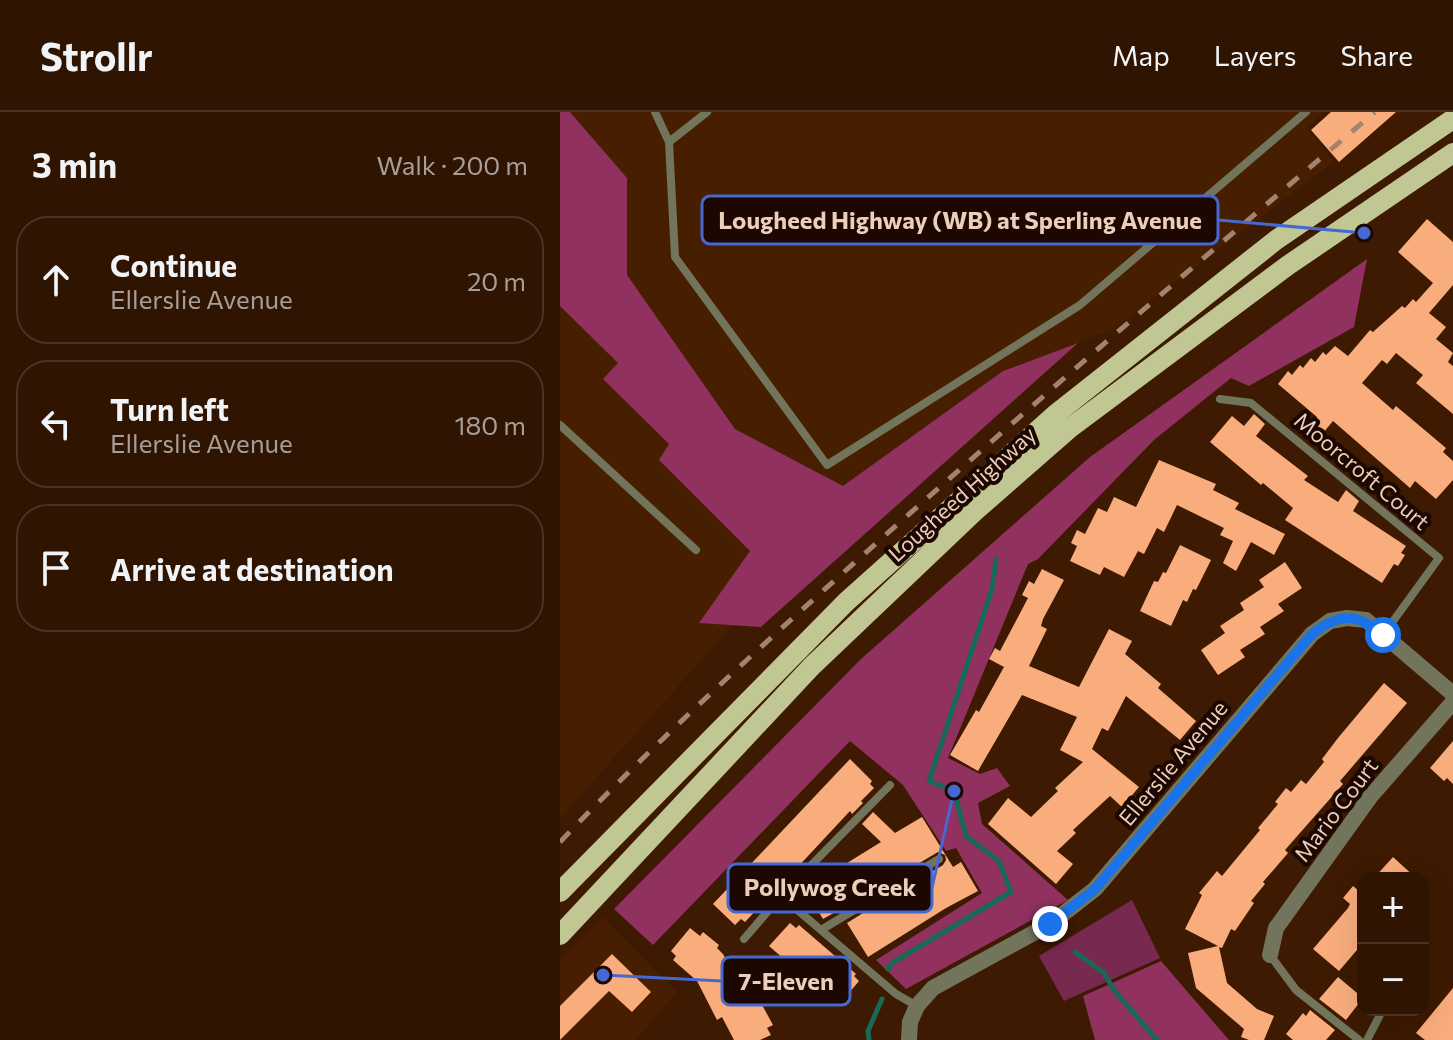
<!DOCTYPE html>
<html lang="en">
<head>
<meta charset="utf-8">
<style>
  :root { --surface:#2e1401; --page:#361d0b; --text:#f1f3f6; --muted:#a79e99; --line:#493323 }
  body { margin:0; font-family:Commissioner,sans-serif; background:var(--page); color:var(--text) }
  .controls { position:absolute; right:24px; bottom:24px; display:grid; overflow:hidden; border-radius:16px; box-shadow:0 8px 32px #0002 }
  .controls button { width:72px; height:72px; display:grid; place-items:center; padding:0; border:0; border-bottom:2px solid var(--line); background:var(--surface); color:var(--text); font:40px sans-serif }
  .stop { position:absolute; width:24px; height:24px; margin:-18px; border:6px solid #1a73e8; border-radius:50%; background:#fff }
  .stop.end { background:#1a73e8; border-color:#fff; box-shadow:0 2px 8px #0008 }
  .list { margin:0; padding:0; list-style:none }
  h2 { display:flex; justify-content:space-between; align-items:center; height:104px; margin:0; padding:0 32px; font-size:34px }
  h2 small { font-size:26px; font-weight:400; color:var(--muted) }
  .list li { display:grid; grid-template-columns:52px 1fr auto; gap:24px; align-items:center; box-sizing:border-box; height:128px; margin:0 16px 16px; padding:0 16px; border:2px solid var(--line); border-radius:32px }
  .list b { display:block; font-size:30px; white-space:nowrap }
  .list p { margin:0; font-size:26px; white-space:nowrap; color:var(--muted) }
  .list em { font-size:26px; font-style:normal; color:var(--muted) }
  .icon { flex:none; width:44px; height:44px; fill:none; stroke:currentColor; stroke-width:2; stroke-linecap:round; stroke-linejoin:round }
  .map { position:relative; flex:none; width:893px; height:928px; overflow:hidden }
  header { display:flex; align-items:center; gap:48px; box-sizing:border-box; height:112px; padding:0 40px; background:var(--surface); border-bottom:2px solid var(--line) }
  header strong { font-size:38px }
  nav { display:flex; gap:44px; margin-inline-start:auto; font-size:28px }
  main { display:flex }
  aside { flex:1; background:var(--surface) }
  .map>svg:first-child { display:block }
  .built { fill:#471e00 }
  .green { fill:#782950 }
  .forest { fill:#903160 }
  .lines { fill:none; stroke-linecap:round; stroke-linejoin:round }
  .stream { stroke:#186956; stroke-width:5 }
  .building { fill:#f9ad7d }
  .service { stroke:#72755c; stroke-width:8 }
  .minor { stroke:#72755c; stroke-width:16 }
  .primary { stroke:#c1c792; stroke-width:20 }
  .rail { stroke:#a3836e; stroke-width:5; stroke-dasharray:14 14; stroke-linecap:butt }
  .route { stroke:#1a73e8; stroke-width:10 }
  .labels { text-anchor:middle; stroke-width:8; stroke-linejoin:round; paint-order:stroke }
  .street-label { font-size:22px; fill:#eccebc; stroke:#1c0800 }
  .leader { fill:none; stroke:#4668d2; stroke-width:3 }
  .callout-dot { fill:#4668d2; stroke:#1c0800; stroke-width:3 }
  .callout { fill:#1c0800; stroke:#4668d2; stroke-width:3 }
  .callout-label { font-size:24px; text-anchor:middle; font-weight:bold; fill:#eccebc }
</style>
</head>
<body>
<header>
<strong>Strollr</strong>
<nav><a>Map</a><a>Layers</a><a>Share</a></nav>
</header>
<main>
<aside>
<h2>3 min<small>Walk · 200 m</small></h2>
<ul class="list">
<li><svg class="icon" aria-label="ahead" viewBox="0 0 24 24"><path d="M12 20V5M6 11l6-6 6 6"/></svg><div><b>Continue</b><p>Ellerslie Avenue</p></div><em>20 m</em></li>
<li><svg class="icon" aria-label="left" viewBox="0 0 24 24"><path d="M17 20v-9H6M10 6l-5 5 5 5"/></svg><div><b>Turn left</b><p>Ellerslie Avenue</p></div><em>180 m</em></li>
<li><svg class="icon" aria-label="arrive" viewBox="0 0 24 24"><path d="M6 21V4h12l-3 4 3 4H6"/></svg><div><b>Arrive at destination</b></div></li>
</ul>
</aside>
<div class="map">
<svg width="893" height="928" viewBox="0 0 893 928">
  <rect width="100%" height="100%" fill="#3d1a01"/>
  <path class="built" d="M0 0H765L747 16 774 50 552 218 443 259 325 344 0 706Z
    M42 805 117 880 76 928H0V849Z"/>
  <path class="green" d="M572 788 600 846 504 889 479 844Z"/>
  <path class="forest" d="M0 0H10L67 66V163L175 317 283 374 443 259 518 231 201 515 139 511 190 439 99 348 109 332 43 267 58 251 0 194Z
    M807 147 794 215 689 274 671 266 594 328 478 447 468 452 388 646 420 662 437 656 450 674 418 691 422 712 508 788 346 877 316 848 422 781 396 736 386 739 343 673 290 629 93 833 54 797 301 547 530 345Z
    M601 849 669 928H535L523 884Z"/>
  <g class="lines">
    <path class="stream" d="M515 840 544 861 554 878 597 928
      M328 857 332 851 451 780 439 749 406 724 394 679 369 669 432 477 436 447
      M309 928 308 919 322 887"/>
  </g>
  <path class="building" d="M771 0H836L779 50 751 18Z
    M867 107 893 130V173L869 201 886 215 876 227 893 241 888 250 893 254V302L856 271 863 263 836 241 827 252 822 248 802 271 833 298 836 294 886 336 883 340 893 349V368L876 387 855 369 850 376 773 309 763 321 752 311 757 305 718 272 728 259 732 263 740 253 743 256 751 246 755 250 763 240 766 243 775 234 788 244 810 218 813 220 842 194 845 196 853 187 856 190 873 171 838 140Z
    M694 302 705 312 696 324 748 364 744 368 778 390 786 378 799 389 793 399 846 434 841 441 845 443 838 454 834 452 822 471 725 408 733 396 703 371 701 373 650 330 672 304 684 314Z
    M599 348 656 372 653 378 679 391 675 397 725 422 714 443 691 430 676 459 663 451 673 429 660 423 664 416 617 393 604 420 597 416 584 442 578 439 564 465 544 455 540 463 510 449 517 434 511 431 517 418 525 422 538 396 547 400 554 385 576 395Z
    M620 433 651 448 636 478 633 477 627 490 623 488 611 514 580 499 594 469 598 470 603 460 606 461Z
    M725 450 742 476 718 492 724 499 700 515 705 522 680 538 685 545 658 563 641 538 665 521 660 514 684 498 680 491 704 475 699 468Z
    M482 457 504 468 483 507 481 514 487 517 469 554 519 575 549 517 572 529 565 542 601 572 598 576 636 609 620 628 566 584 548 619 542 616 532 637 579 675 562 695 550 684 513 718 516 721 497 739 513 752 496 772 428 712 448 686 471 705 498 679 495 676 523 650 500 638 517 605 462 583 418 659 390 643 416 598 419 600 444 555 429 547 435 536 440 539 468 486 462 483 469 469 474 472Z
    M824 571 847 591 780 669 783 672 725 738 728 741 703 770 705 772 691 789 694 791 675 819 671 817 662 836 659 835 667 871 697 897 714 904 704 928H689L681 925 684 917 636 876 628 841 658 834 625 817 642 783 639 781 657 759 662 764 700 718 698 716 718 692 715 690 726 676 731 680 741 668 746 672 764 650 762 647 778 626Z
    M893 629V672L887 666 884 669 870 656Z
    M290 647 312 669 310 672 314 676 301 689 303 691 292 702 290 699 234 759 231 761 228 758 212 775 215 778 185 810 181 807 175 813 153 792Z
    M313 700 335 721 362 705 393 755 401 750 418 779 386 796 308 845 287 811 316 793 317 797 343 781 342 778 383 753 386 748 385 743 378 740 334 766 330 759 305 775 309 781 263 807 245 777 321 730 302 712Z
    M833 745 856 766H814Z
    M793 774 800 780 803 777V831L779 859 753 837 788 796 790 792 783 786Z
    M230 811 236 816 239 813 296 862 294 864 299 869 278 894 209 834Z
    M130 816 140 824 143 820 159 833 157 836 163 842 174 862 179 859 197 893 201 891 213 913 207 916 211 923 200 928H174L162 905 157 908 137 869 113 848 116 844 111 839Z
    M52 842 91 880 72 900 49 879 0 928V894Z
    M778 865 803 886 786 908 759 887Z
    M893 876V928H865L856 921Z
    M750 898 775 918 766 928H733L726 922 743 901 746 904Z"/>
  <g class="lines">
    <path class="service" d="M95 0 109 30 115 145 267 353 520 193 746 0
      M109 30 147 0
      M660 287 691 291 879 446 823 523
      M0 313 136 438
      M221 784 336 882 357 894
      M261 818 379 747
      M184 827 221 784 330 673
      M710 843 736 878 799 928
      M807 928 820 903"/>
    <path class="minor" d="M710 843 716 816 810 685 893 590
      M349 928 350 910 357 894 373 876 490 812 535 777 752 522 770 509 787 506 806 508 893 582"/>
    <path class="primary" d="M0 780 286 490 497 301 716 128 893 7
      M0 823 252 554 414 400 510 316 727 154 893 41"/>
    <path class="rail" d="M0 730C102 623 211 525 321 427 484 282 649 141 815 0"/>
  </g>
  <g class="lines">
    <path class="route" d="M490 812 535 777 752 522C779 501 797 500 823 523"/>
  </g>
  <g class="labels">
    <g class="street-label">
      <text transform="translate(802 359) rotate(40)" y="8">Moorcroft Court</text>
      <text transform="translate(402 382) rotate(-42)" y="8">Lougheed Highway</text>
      <text transform="translate(613 651) rotate(-50)" y="8">Ellerslie Avenue</text>
      <text transform="translate(776 698) rotate(-53)" y="8">Mario Court</text>
    </g>
  </g>
  <path class="leader" d="M804 121L658 108M394 679L372 776M43 863L162 869"/>
  <g class="callout-dot">
    <circle cx="804" cy="121" r="8"/>
    <circle cx="394" cy="679" r="8"/>
    <circle cx="43" cy="863" r="8"/>
  </g>
  <g class="callout">
    <rect x="142" y="84" width="516" height="48" rx="8"/>
    <rect x="168" y="752" width="204" height="48" rx="8"/>
    <rect x="162" y="845" width="128" height="48" rx="8"/>
  </g>
  <g class="callout-label">
    <text x="400" y="117">Lougheed Highway (WB) at Sperling Avenue</text>
    <text x="270" y="784">Pollywog Creek</text>
    <text x="226" y="878">7-Eleven</text>
  </g>
</svg>
<div class="controls">
<button>+</button>
<button>−</button>
</div>
<div class="stop" style="left:823px;top:523px"></div>
<div class="stop end" style="left:490px;top:812px"></div>
</div>
</main>
</body>
</html>
